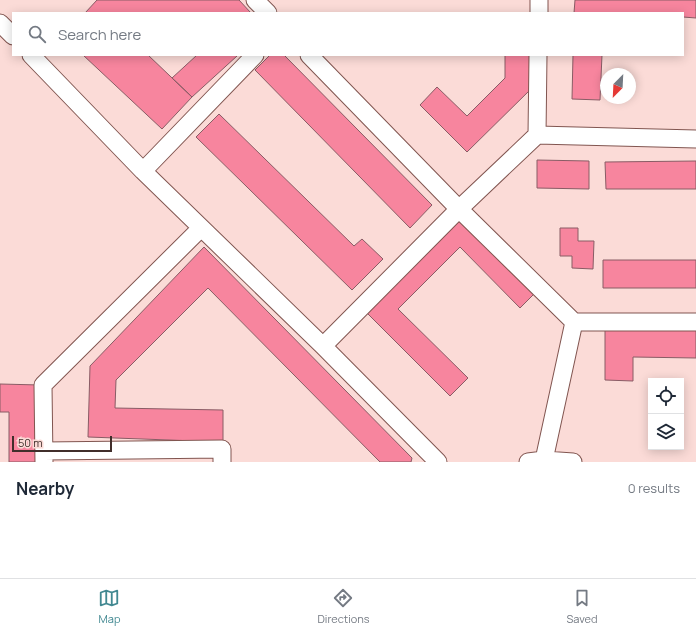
<!DOCTYPE html>
<html lang="en">
<head>
<meta charset="utf-8">
<style>
  :root { --surface:#fff; --page:#f2f2f3; --text:#1f2937; --muted:#747a83; --line:#e0e1e3; --accent:#418891 }
  body { margin:0; font-family:Manrope,sans-serif; background:var(--page); color:var(--text) }
  .controls { position:absolute; right:12px; bottom:12px; display:grid; overflow:hidden; border-radius:0px; box-shadow:0 2px 10px #0003 }
  .controls button { width:36px; height:36px; display:grid; place-items:center; padding:0; border:0; border-bottom:1px solid var(--line); background:var(--surface); color:var(--text); font:20px sans-serif }
  .compass { position:absolute; left:600px; top:68px; width:36px; height:36px; border-radius:50%; background:var(--surface); box-shadow:0 2px 10px #0003; rotate:204deg }
  .scale { position:absolute; left:12px; bottom:10px; width:100px; box-sizing:border-box; padding-left:4px; border:2px solid #412e2b; border-top:0; font-size:11px; line-height:14px; white-space:nowrap; color:#412e2b; -webkit-text-stroke:3px #fbdbd7; paint-order:stroke }
  .list { margin:0; padding:0; list-style:none }
  h2 { display:flex; justify-content:space-between; align-items:center; height:52px; margin:0; padding:0 16px; font-size:17px }
  h2 small { font-size:13px; font-weight:400; color:var(--muted) }
  .icon { flex:none; width:22px; height:22px; fill:none; stroke:currentColor; stroke-width:2; stroke-linecap:round; stroke-linejoin:round }
  .map { position:relative; flex:none; width:696px; height:462px; overflow:hidden }
  .search { position:absolute; background:var(--surface); box-shadow:0 2px 10px #0003; left:12px; right:12px; top:12px; height:44px; display:flex; align-items:center; gap:10px; box-sizing:border-box; padding:0 14px; border-radius:0px; color:var(--muted); font-size:15px }
  .sheet { height:116px; background:var(--surface) }
  nav { display:flex; justify-content:space-around; align-items:center; box-sizing:border-box; height:56px; border-top:1px solid var(--line); background:var(--surface); font-size:11px; color:var(--muted) }
  nav a { display:grid; justify-items:center; gap:2px }
  nav .on { color:var(--accent) }
  .map>svg:first-child { display:block }
  .building { fill:#f7859e; stroke:#895c65 }
  .lines { fill:none; stroke-linecap:round; stroke-linejoin:round }
  .minor-casing { stroke:#815550; stroke-width:19 }
  .minor { stroke:#fff; stroke-width:17 }
</style>
</head>
<body>
<div class="map">
<svg width="696" height="462" viewBox="0 0 696 462">
  <rect width="100%" height="100%" fill="#fbdbd7"/>
  <path class="building" d="M97 0H239L251 13H85Z
    M575 0H696V18L683 17V13H574Z
    M83 55H148L192 97 162 129Z
    M197 55H235L237 56 192 97 172 78Z
    M270 55H284L432 205 410 228 255 70Z
    M505 55H531V89L467 152 420 105 437 87 467 116 505 78Z
    M573 55H602L600 100 572 99Z
    M219 114 354 246 362 239 383 259 352 290 196 137Z
    M537 160 589 161V189L537 188Z
    M696 161V189H606L605 162Z
    M461 214 538 290 520 308 460 247 398 309 468 378 450 396 364 310Z
    M560 228H578V241H594L593 269 572 268V256H560Z
    M204 247 412 458 411 462H380L208 288 116 380 115 408 223 410V442L88 437 90 366Z
    M603 260H696V288H603Z
    M605 327 696 329V358L633 357V381L605 380Z
    M0 384 40 385 39 462H9V412H0Z"/>
  <g class="lines">
    <g class="minor-casing">
      <path id="minor" d="M255 0 268 13
        M539 13V0
        M0 23 13 36
        M31 55 143 171 323 346 438 462
        M309 55 459 209 574 322 544 460
        M537 135 538 55
        M143 171 255 55
        M574 322H696
        M323 346 459 209 537 135 696 139
        M44 451 222 449V462
        M44 462 43 385 201 228
        M528 462 544 460 573 462"/>
    </g>
    <use href="#minor" class="minor"/>
  </g>
</svg>
<div class="controls">
<button><svg class="icon" aria-label="locate" viewBox="0 0 24 24"><circle cx="12" cy="12" r="6"/><path d="M12 2v4M12 18v4M2 12h4M18 12h4"/></svg></button>
<button><svg class="icon" aria-label="layers" viewBox="0 0 24 24"><path d="M12 4l9 5-9 5-9-5zM3 14l9 5 9-5"/></svg></button>
</div>
<svg class="compass" viewBox="-18 -18 36 36"><path d="M0-13l5 13h-10z" fill="#e53935"/><path d="M0 13l5-13h-10z" fill="#747a83"/></svg>
<div class="scale">50 m</div>
<div class="search"><svg class="icon" aria-label="search" viewBox="0 0 24 24"><circle cx="10" cy="10" r="6"/><path d="M15 15l6 6"/></svg>Search here</div>
</div>
<section class="sheet">
<h2>Nearby<small>0 results</small></h2>
<ul class="list">
</ul>
</section>
<nav>
<a class="on"><svg class="icon" aria-label="map" viewBox="0 0 24 24"><path d="M3 6l6-2 6 2 6-2v14l-6 2-6-2-6 2zM9 4v14M15 6v14"/></svg>Map</a>
<a><svg class="icon" aria-label="directions" viewBox="0 0 24 24"><path d="M12 3l9 9-9 9-9-9zM9 14v-3h6M13 9l2 2-2 2"/></svg>Directions</a>
<a><svg class="icon" aria-label="saved" viewBox="0 0 24 24"><path d="M7 4h10v16l-5-4-5 4z"/></svg>Saved</a>
</nav>
</body>
</html>
